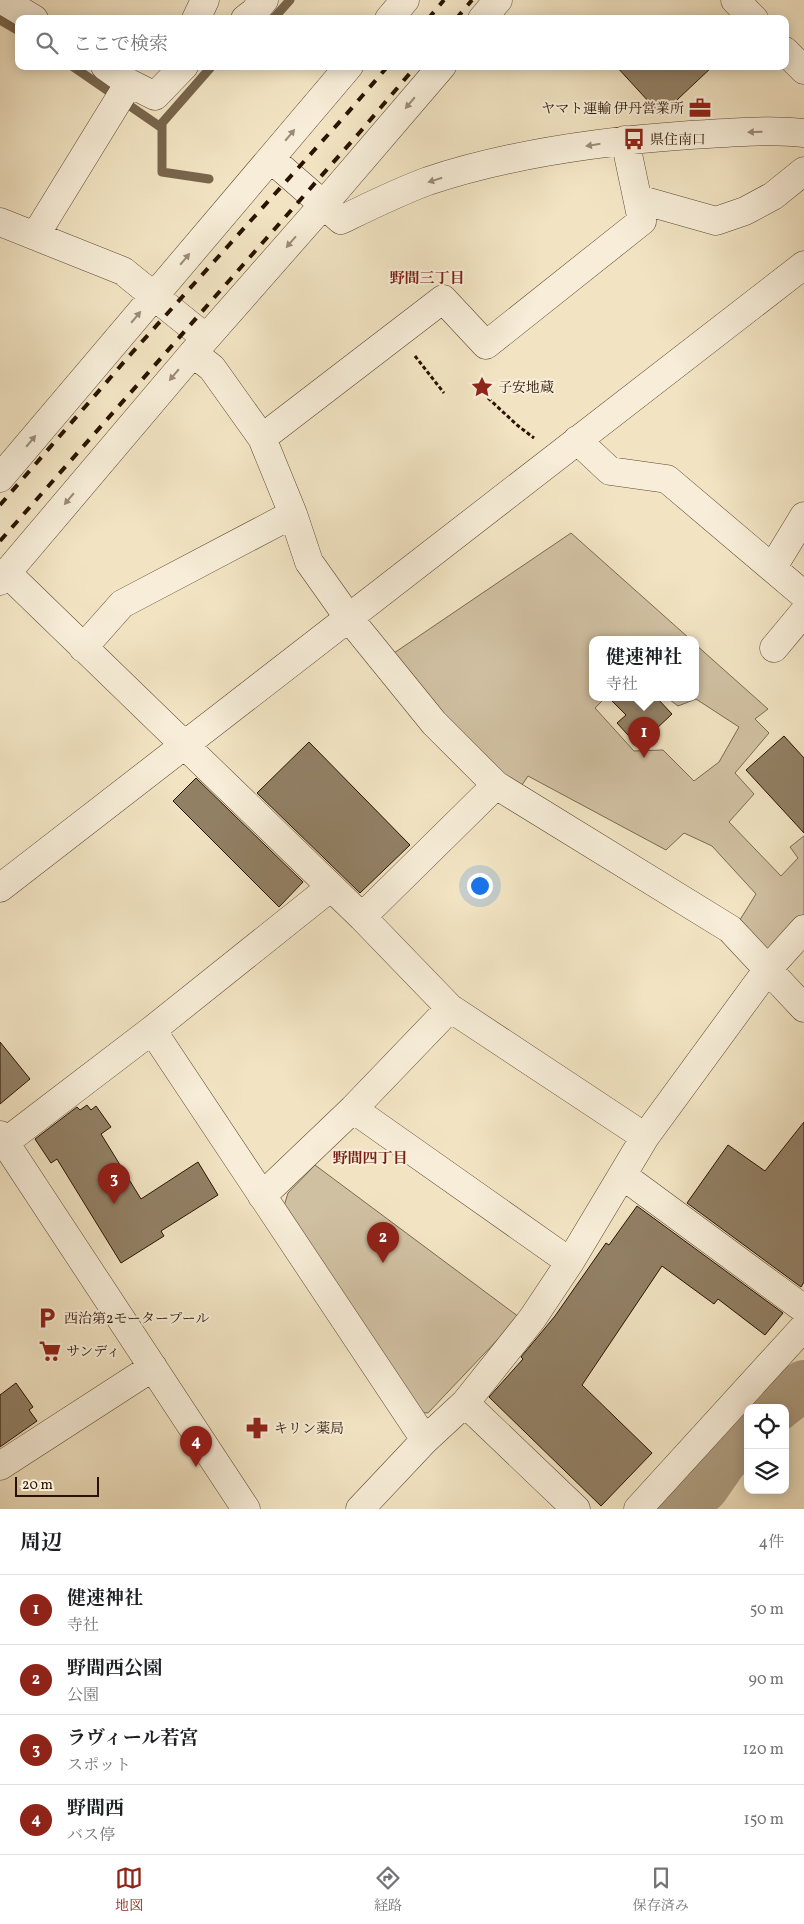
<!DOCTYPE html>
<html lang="ja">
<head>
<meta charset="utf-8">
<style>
  :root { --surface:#fff; --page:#f2f2f2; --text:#202124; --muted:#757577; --line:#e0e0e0; --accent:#8f2418 }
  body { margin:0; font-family:Vollkorn,"Noto Serif JP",serif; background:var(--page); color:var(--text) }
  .controls { position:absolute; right:15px; bottom:15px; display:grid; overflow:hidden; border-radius:10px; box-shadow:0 2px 12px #0003 }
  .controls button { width:45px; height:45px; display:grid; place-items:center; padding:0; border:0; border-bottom:1px solid var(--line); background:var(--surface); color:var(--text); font:25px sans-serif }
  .scale { position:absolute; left:15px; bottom:12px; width:84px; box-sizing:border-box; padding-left:5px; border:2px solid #291300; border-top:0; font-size:14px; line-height:18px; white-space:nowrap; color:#291300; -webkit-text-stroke:4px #f7edd8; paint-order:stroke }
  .you { position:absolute; left:479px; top:885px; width:18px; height:18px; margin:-12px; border:4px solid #fff; border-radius:50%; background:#1a73e8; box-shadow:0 0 0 8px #1a73e833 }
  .badge { display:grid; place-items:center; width:32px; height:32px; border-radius:50%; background:var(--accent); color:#fff; font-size:16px; font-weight:700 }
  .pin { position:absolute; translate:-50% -41px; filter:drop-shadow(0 1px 2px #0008) }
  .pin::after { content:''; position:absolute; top:26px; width:18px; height:15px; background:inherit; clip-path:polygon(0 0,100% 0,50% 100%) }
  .popup { position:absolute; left:589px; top:636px; width:110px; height:65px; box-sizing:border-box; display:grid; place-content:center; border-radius:10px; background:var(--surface); filter:drop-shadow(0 1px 4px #0005); font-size:16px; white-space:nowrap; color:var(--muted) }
  .popup b { font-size:19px; color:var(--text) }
  .popup::after { content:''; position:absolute; left:50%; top:100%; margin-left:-10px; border:10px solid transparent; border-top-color:var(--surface) }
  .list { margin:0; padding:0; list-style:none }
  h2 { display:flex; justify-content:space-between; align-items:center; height:65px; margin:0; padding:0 20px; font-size:21px }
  h2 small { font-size:16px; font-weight:400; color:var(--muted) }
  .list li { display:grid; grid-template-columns:32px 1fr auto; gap:15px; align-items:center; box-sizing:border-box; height:70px; padding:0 20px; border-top:1px solid var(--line) }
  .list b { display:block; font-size:19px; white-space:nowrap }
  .list p { margin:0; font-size:16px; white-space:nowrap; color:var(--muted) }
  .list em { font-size:16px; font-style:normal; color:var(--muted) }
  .icon { flex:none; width:28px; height:28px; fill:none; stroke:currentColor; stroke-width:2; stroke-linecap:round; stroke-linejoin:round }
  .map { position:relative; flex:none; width:804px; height:1509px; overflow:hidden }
  .search { position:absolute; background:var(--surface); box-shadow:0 2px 12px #0003; left:15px; right:15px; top:15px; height:55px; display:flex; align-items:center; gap:12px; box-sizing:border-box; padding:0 18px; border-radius:10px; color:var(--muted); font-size:19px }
  .sheet { height:345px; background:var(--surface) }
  nav { display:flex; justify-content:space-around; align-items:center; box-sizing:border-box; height:70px; border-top:1px solid var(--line); background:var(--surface); font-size:14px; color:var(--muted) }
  nav a { display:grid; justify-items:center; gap:2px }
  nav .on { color:var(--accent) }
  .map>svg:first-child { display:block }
  .green { fill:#d0c0a2; stroke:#7c6a51 }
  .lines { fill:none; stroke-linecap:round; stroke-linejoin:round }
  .stream { stroke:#79664d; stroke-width:9 }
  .river { stroke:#ae9d81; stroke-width:50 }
  .building { fill:#928065; stroke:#291300 }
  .minor-casing { stroke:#5b4731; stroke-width:29 }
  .path { stroke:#291300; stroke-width:3; stroke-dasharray:4 2.5; stroke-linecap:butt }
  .minor { stroke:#f7edd8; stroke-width:28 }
  .rail { stroke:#291300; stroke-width:4; stroke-dasharray:9 9; stroke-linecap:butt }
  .oneway { fill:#9a8b77 }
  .labels { text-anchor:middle; stroke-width:4; stroke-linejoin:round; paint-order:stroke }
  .poi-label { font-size:14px; fill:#291300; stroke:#f7edd8; text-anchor:start }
  .neighbourhood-label { font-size:15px; font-weight:bold; fill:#7a1f14; stroke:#f7edd8 }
</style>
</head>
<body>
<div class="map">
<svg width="804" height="1509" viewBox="0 0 804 1509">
  <rect width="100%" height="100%" fill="#f2e4c3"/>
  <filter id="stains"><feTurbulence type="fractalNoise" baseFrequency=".004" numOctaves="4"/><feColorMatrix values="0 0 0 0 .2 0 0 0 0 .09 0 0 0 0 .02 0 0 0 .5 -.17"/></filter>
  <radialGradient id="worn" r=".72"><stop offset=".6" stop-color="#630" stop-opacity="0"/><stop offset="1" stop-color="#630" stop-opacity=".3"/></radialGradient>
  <path class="green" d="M571 533 690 639H593V697H606L595 708 634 751 663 750 694 781 719 762 739 727 696 699 678 706 666 697H695V644L768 709 755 719 769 733 735 773 754 794 729 822 781 876 798 858 790 847 804 836V916L772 952 764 949 738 923 756 894 712 846 684 833 666 850 528 776 520 788C471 756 430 699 394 653Z
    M315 1165 519 1317 428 1413 418 1412 283 1209 288 1193Z"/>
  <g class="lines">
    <path class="stream" d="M273 19 290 0
      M0 20 19 31
      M72 66 162 128
      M209 179 162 172V123L212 66"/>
    <path class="river" d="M775 1408 804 1385
      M680 1509 704 1487 722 1461 748 1433"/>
  </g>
  <path class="building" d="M616 66H713L661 115Z
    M608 697H656L672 714 638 746 617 723 626 715Z
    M784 736 804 758V833L746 770Z
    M309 742 410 845 360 893 257 793Z
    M196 778 303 882 279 907 173 801Z
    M0 1042 30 1079 0 1104Z
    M87 1105 91 1110 96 1106 111 1127 101 1134 141 1199 198 1162 218 1195 161 1231 164 1236 121 1263 57 1159 51 1163 35 1139 73 1110 77 1107 80 1110Z
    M804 1122V1282L801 1287 687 1203 728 1145 765 1171Z
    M637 1206 783 1313 765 1335 718 1299 714 1304 662 1266 582 1385 652 1453 601 1506 489 1397 523 1359 521 1357 555 1316 606 1243 609 1245Z
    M16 1383 33 1407 29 1410 37 1421 0 1447V1395Z"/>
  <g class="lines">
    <g class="minor-casing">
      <path id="minor" d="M2 0 34 19
        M735 0 754 19
        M196 19 205 0
        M245 19 254 12 264 0
        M389 19 405 0
        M482 19 498 0
        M785 51 804 70
        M105 66 129 83 155 96 184 66
        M271 159 341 220C370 206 398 192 428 181 512 153 602 141 690 135 727 133 767 129 804 133
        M638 199 716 221 745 211 773 196 804 171
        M0 222 123 271 206 338
        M35 236 129 83
        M193 353 212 368 262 438 293 514 309 562 348 617 434 723 496 785 730 929 804 1008
        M262 438 443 299 486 345 642 221 625 140
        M577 440 610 471 667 479 804 595
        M0 478 349 66
        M773 567 804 516
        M7 573 362 917 450 1008 645 1137
        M0 581 193 353 323 205 442 66
        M83 648 122 604 293 514
        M774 648 804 612
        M0 888 804 265
        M362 917 496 785
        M152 1030 425 1440
        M353 1109 570 1262
        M0 1135 246 1509
        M0 1146 152 1030 331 887
        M622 1175 804 1309
        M262 1196 353 1109 450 1008
        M465 1403 576 1509
        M0 1466 153 1367
        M360 1509 425 1440 465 1403 532 1319 570 1262 645 1137 768 969 804 929
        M638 1509 804 1327"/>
    </g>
    <path class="path" d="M415 356 444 393
      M488 398 517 425 534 438"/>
    <use href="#minor" class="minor"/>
    <path class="rail" d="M428 19 444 0
      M456 19 472 0
      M0 505 130 355 344 117 388 66
      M0 541 360 132 416 66"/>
  </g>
  <defs><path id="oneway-solid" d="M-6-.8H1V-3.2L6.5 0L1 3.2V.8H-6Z" transform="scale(1.25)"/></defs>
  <g class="oneway">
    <use href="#oneway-solid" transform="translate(410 103) rotate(130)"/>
    <use href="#oneway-solid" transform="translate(755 132) rotate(178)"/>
    <use href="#oneway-solid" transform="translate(290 135) rotate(-50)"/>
    <use href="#oneway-solid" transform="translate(593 145) rotate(171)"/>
    <use href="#oneway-solid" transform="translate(435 180) rotate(163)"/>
    <use href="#oneway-solid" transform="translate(291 242) rotate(131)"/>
    <use href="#oneway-solid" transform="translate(185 259) rotate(-50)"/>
    <use href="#oneway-solid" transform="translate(136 317) rotate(-50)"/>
    <use href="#oneway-solid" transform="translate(174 375) rotate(130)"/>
    <use href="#oneway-solid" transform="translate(31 441) rotate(-50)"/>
    <use href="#oneway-solid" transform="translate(69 499) rotate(130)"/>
  </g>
  <defs>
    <g id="office-bare" transform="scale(1.725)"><path d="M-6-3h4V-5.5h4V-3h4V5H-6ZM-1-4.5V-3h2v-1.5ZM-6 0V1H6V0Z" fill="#8f2418" stroke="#f7edd8" stroke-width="2.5" paint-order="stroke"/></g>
    <g id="bus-bare" transform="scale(1.725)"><path d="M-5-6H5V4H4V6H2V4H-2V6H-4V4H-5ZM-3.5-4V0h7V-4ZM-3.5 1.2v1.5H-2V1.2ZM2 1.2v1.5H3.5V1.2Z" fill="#8f2418" stroke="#f7edd8" stroke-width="2.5" paint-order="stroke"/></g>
    <g id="sight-bare" transform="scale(1.725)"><path d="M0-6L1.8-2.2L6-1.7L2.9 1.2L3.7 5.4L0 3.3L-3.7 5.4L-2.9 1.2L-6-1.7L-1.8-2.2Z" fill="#8f2418" stroke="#f7edd8" stroke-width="2.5" paint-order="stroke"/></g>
    <g id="parking-bare" transform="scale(1.725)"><path d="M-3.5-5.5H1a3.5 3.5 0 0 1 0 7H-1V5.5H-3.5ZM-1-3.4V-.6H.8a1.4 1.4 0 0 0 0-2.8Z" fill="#8f2418" stroke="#f7edd8" stroke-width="2.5" paint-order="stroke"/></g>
    <g id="supermarket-bare" transform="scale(1.725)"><path d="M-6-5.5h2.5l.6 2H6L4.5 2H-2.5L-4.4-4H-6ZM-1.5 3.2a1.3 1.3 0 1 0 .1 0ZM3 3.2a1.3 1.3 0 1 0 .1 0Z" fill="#8f2418" stroke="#f7edd8" stroke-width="2.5" paint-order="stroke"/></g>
    <g id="pharmacy-bare" transform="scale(1.725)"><path d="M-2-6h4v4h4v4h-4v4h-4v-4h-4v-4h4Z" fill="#8f2418" stroke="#f7edd8" stroke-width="2.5" paint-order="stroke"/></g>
  </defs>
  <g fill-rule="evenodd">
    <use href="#office-bare" x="700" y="108"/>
    <use href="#bus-bare" x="634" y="139"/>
    <use href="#sight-bare" x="482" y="387"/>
    <use href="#parking-bare" x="47" y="1318"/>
    <use href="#supermarket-bare" x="50" y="1351"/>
    <use href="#pharmacy-bare" x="257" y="1428"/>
  </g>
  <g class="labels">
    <g class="poi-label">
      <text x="684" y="113" text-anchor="end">ヤマト運輸 伊丹営業所</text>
      <text x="650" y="144">県住南口</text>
      <text x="498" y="392">子安地蔵</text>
      <text x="64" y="1323">西治第2モータープール</text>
      <text x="66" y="1356">サンディ</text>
      <text x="274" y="1433">キリン薬局</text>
    </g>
    <g class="neighbourhood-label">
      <text x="427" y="283">野間三丁目</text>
      <text x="370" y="1163">野間四丁目</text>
    </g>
  </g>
  <rect width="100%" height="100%" filter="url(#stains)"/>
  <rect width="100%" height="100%" fill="url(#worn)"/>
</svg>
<div class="controls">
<button><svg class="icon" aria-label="locate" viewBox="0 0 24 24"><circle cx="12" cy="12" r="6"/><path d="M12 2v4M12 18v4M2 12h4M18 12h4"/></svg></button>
<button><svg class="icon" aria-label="layers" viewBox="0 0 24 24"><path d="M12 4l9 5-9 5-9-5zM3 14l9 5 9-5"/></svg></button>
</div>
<div class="scale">20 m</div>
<div class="you"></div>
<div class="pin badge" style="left:644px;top:758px">1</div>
<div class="popup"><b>健速神社</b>寺社</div>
<div class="pin badge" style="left:383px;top:1263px">2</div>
<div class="pin badge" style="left:114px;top:1204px">3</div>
<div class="pin badge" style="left:196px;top:1467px">4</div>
<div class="search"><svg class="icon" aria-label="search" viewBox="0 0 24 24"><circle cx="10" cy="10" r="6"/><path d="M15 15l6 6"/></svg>ここで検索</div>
</div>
<section class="sheet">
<h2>周辺<small>4件</small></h2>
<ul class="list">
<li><span class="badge">1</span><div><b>健速神社</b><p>寺社</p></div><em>50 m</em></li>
<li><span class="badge">2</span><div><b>野間西公園</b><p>公園</p></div><em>90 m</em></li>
<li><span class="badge">3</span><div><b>ラヴィール若宮</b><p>スポット</p></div><em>120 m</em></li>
<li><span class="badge">4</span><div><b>野間西</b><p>バス停</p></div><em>150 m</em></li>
</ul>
</section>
<nav>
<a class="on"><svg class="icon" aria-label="map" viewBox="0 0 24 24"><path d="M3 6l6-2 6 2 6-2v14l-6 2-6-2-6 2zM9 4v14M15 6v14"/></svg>地図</a>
<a><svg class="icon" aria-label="directions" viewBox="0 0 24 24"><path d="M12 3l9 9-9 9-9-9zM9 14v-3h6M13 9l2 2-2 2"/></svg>経路</a>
<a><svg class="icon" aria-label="saved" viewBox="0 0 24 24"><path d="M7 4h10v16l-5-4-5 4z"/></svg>保存済み</a>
</nav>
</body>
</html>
